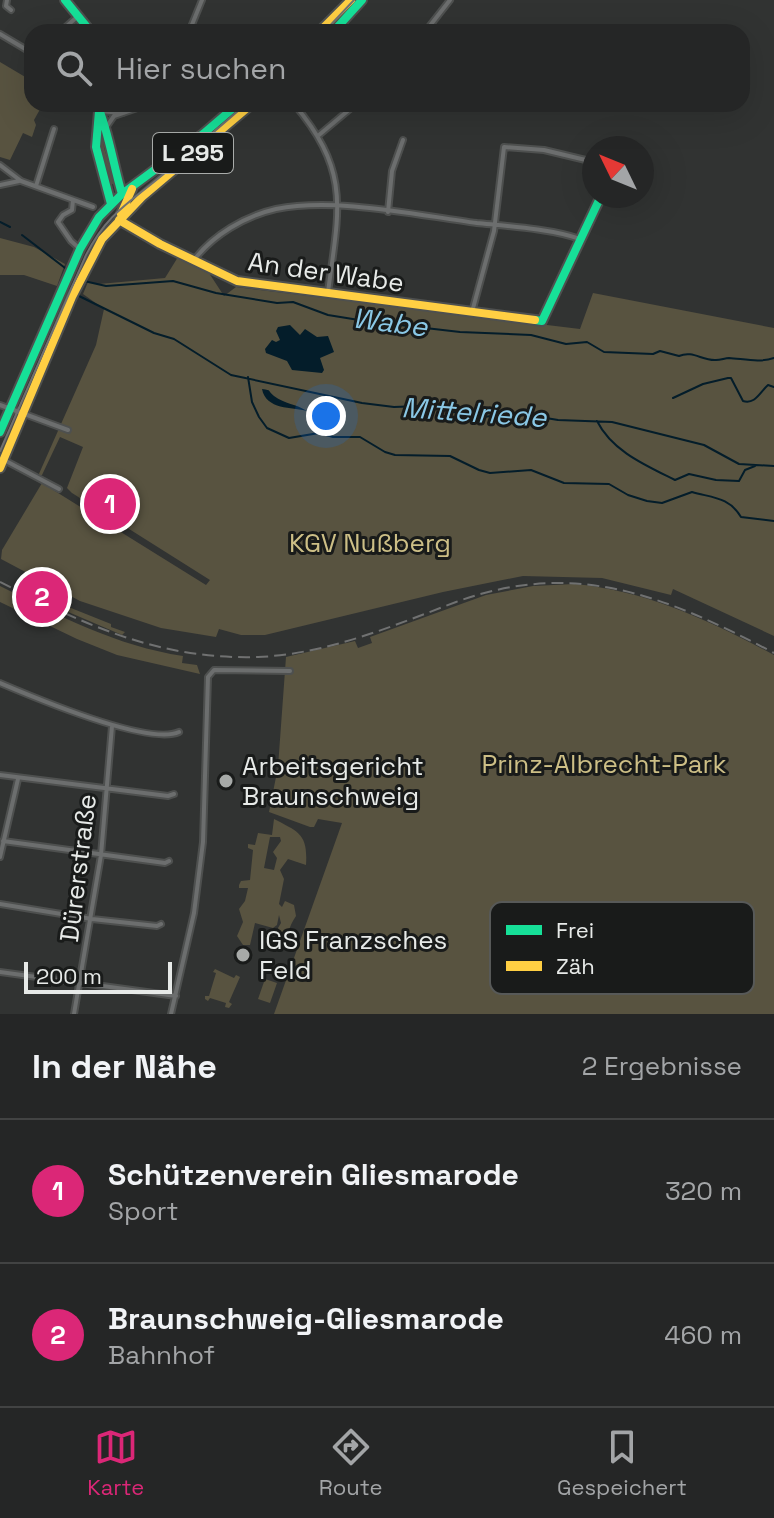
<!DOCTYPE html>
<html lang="de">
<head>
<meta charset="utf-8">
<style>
  :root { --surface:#252626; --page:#2d2e2e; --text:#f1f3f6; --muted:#a3a5a7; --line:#424343; --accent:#db2777 }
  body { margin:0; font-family:"Space Grotesk",sans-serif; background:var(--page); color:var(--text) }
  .compass { position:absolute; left:582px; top:136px; width:72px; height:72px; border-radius:50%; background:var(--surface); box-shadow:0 8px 32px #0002; rotate:313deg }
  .scale { position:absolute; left:24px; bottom:20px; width:148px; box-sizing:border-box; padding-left:8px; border:4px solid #e7eae8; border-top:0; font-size:22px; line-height:28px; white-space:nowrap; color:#e7eae8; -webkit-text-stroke:6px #191b1a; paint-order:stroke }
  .you { position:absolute; left:326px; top:416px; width:28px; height:28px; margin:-20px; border:6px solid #fff; border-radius:50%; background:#1a73e8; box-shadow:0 0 0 12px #1a73e833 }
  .badge { display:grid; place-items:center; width:52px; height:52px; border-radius:50%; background:var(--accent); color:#fff; font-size:26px; font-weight:700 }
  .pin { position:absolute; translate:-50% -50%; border:4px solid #fff; box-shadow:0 2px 8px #0006 }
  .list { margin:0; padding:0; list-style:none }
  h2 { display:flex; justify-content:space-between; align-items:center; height:104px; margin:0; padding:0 32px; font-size:34px }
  h2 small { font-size:26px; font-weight:400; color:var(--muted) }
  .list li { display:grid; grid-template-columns:52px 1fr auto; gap:24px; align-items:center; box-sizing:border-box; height:144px; padding:0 32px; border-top:2px solid var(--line) }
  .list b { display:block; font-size:30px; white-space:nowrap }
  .list p { margin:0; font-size:26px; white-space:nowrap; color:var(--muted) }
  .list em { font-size:26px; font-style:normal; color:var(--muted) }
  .icon { flex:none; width:44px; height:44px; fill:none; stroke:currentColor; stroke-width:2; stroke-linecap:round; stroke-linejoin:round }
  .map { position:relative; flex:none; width:774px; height:1014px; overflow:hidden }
  .search { position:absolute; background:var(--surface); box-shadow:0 8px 32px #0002; left:24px; right:24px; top:24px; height:88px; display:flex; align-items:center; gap:20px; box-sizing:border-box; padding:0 28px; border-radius:24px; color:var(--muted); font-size:30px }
  .sheet { height:392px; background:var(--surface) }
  nav { display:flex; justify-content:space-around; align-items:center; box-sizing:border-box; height:112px; border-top:2px solid var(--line); background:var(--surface); font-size:22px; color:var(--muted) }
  nav a { display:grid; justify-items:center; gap:4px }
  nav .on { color:var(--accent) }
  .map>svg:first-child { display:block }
  .green { fill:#585340; fill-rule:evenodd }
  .water { fill:#041d2a }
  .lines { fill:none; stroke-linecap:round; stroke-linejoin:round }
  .stream { stroke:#041d2a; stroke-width:2 }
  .street-casing { stroke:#4e504f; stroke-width:8 }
  .fast-casing { stroke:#4e504f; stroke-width:12 }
  .slow-casing { stroke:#4e504f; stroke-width:12 }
  .street { stroke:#6c6e6e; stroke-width:4 }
  .fast { stroke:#16e098; stroke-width:8 }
  .slow { stroke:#ffcf43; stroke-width:8 }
  .tram { stroke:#707171; stroke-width:2 }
  .rail { stroke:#707171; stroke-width:2; stroke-dasharray:12 6; stroke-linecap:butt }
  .poi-dot { fill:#a7aaa8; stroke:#191b1a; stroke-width:3 }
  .labels { text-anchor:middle; stroke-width:6; stroke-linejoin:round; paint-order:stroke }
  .shield { fill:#191b1a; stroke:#a9acaa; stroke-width:2 }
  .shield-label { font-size:24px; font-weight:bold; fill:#e7eae8 }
  .street-label { font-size:26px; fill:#e7eae8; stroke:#191b1a }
  .park-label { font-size:26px; fill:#cdbf86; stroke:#191b1a }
  .poi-label { font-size:26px; fill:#e7eae8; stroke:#191b1a; text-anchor:start }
  .water-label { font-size:28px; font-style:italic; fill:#8ac8e6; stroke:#191b1a }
  .key { fill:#191b1a; stroke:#575958; stroke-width:2 }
  .key-label { font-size:22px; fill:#e7eae8 }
</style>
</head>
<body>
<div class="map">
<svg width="774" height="1014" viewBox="0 0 774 1014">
  <rect width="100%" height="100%" fill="#313332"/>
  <path class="green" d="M0 62 32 81V104H43L34 120 36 125 32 137 23 133 10 160 0 157Z
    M99 122 102 123 104 148 115 182 109 187C101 166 96 145 99 122Z
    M0 238 34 247 65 264 57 286 24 275H0Z
    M178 257 209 273 224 296 236 287 580 329 593 293 774 328V636L673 589 671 595 602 578 523 576 443 592 265 635H241L219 629 216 637 161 628 80 601 1 559 2 550 42 483 206 585 210 580 72 493 67 488 83 447 60 437 42 475 38 476 96 345 104 309 83 294 88 282 99 284 165 278Z
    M574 584C645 590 711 621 774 655V1014H274L342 823 318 819 314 827H310L269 812 278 767 286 657 355 641 358 648 372 643 370 637 486 595 533 586Z
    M0 586C59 616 117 646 183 656L182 663 197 665 200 674 117 655 77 639 0 602Z
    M61 604 111 624V627L125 632 122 635 59 608Z
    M274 819C299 832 308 834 306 865L288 859 280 870 284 879 279 904 282 907 285 901 294 905 296 916C288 927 288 938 280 949L274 945 279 932 278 928 281 923 279 915 277 925 273 928 255 923 250 945H243L237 936 243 922 239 909 245 901 248 888H239V885L241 881 250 880 253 850 248 848V844L255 845 258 833 272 835ZM270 837H280L281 841 273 852 277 858 274 870 264 868Z
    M215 969 234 978 236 975 240 977 229 1002 232 1004 229 1008 225 1007 226 1003 210 998 208 1001 205 999V996H209L216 973 213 972Z
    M265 979 277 983 270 1003 258 999Z"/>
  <path class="water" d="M290 325 300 335 305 329 317 337 328 336 334 352 320 358 324 370 322 373 292 370 287 361 266 353 265 349 272 340 276 342 280 340 276 331 278 327Z
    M262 389C273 391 266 389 274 396 285 404 296 404 307 411 292 407 266 410 262 389Z"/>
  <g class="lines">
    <path class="stream" d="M0 222 10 227
      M22 235 69 271
      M84 281 106 286 173 281 216 293 277 303 293 302 328 315 365 321 460 332 531 335 566 344 587 342 604 352 653 354 660 351 679 356C693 350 702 361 716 360 721 360 725 358 729 358 744 359 760 363 774 358
      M77 295 154 333 174 339 231 375 362 403 394 407 420 406 483 417 516 413 558 420 612 422 704 445 739 464 774 466
      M248 377 252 402 259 417 267 428 289 438 319 433 333 437H360L385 452 395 455 450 456 479 470 490 473 531 470 564 483 609 484 628 495 647 501 662 503 692 492C713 498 729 497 741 517L774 521
      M673 398 703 384 728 378H731L743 401C755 405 760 392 768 385L774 387
      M597 421C612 451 645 465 675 480L689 474 716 480 739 481 745 470 755 466"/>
    <g class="street-casing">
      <path id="street" d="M7 0 6 6 11 10
        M60 32 77 17
        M189 32 202 0
        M425 32 450 0
        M0 34 32 53
        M294 104C351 172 339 209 328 292
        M99 111 123 113
        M107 126 114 116 149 104
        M319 135 356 104
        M0 165 21 181 93 207
        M0 185 19 181
        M36 186 54 129
        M73 200 72 210 63 215 58 222 71 241 80 249
        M388 212 392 171 403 140
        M194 260C213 235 245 216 276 209 335 197 416 215 477 223 507 226 553 229 580 239
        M472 312 494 231 504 147 544 150 594 162
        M0 405 68 430
        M4 460 59 489
        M0 683C33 697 148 746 179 732
        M0 775 168 796 174 794
        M3 841 165 863 169 861
        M0 857 18 779
        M0 904 92 919 157 926 161 924
        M0 972 176 996
        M74 1014 101 855 112 726
        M171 1014 194 913 203 842 208 677 214 670 290 671"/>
    </g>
    <g class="fast-casing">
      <path id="fast" d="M65 0 91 32
        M333 32 362 0
        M97 104C109 133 113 164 122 194
        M99 111 96 147 111 204
        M535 320 542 321 601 196
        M0 432 80 249 99 217 122 194 203 134 238 104"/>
    </g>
    <g class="slow-casing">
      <path id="slow" d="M319 32 351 0
        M121 214 132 189
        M119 220 160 244 237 281 535 320
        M0 468 72 297 102 239 142 197 252 104"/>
    </g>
    <use href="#street" class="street"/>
    <use href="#fast" class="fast"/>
    <use href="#slow" class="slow"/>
    <path class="tram" d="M324 32 354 0
      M0 451 86 255C108 212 131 202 166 172 193 150 220 127 246 104"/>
    <path class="rail" d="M0 582C86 625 159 660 258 657 328 654 392 626 456 602 576 558 668 597 774 653"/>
  </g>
  <g class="poi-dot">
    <circle cx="226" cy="781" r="8"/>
    <circle cx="243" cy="955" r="8"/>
  </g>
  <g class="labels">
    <rect class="shield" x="153" y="133" width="80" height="40" rx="6"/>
    <g class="shield-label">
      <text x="193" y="161">L 295</text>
    </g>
    <g class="street-label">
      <text transform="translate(326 272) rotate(8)" y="9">An der Wabe</text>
      <text transform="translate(78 868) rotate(-83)" y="9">Dürerstraße</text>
    </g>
    <g class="park-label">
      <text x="370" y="552">KGV Nußberg</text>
      <text x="604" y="773">Prinz-Albrecht-Park</text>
    </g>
    <g class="poi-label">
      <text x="242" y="775">Arbeitsgericht<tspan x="242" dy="30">Braunschweig</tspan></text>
      <text x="259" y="949">IGS Franzsches<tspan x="259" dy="30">Feld</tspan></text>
    </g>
    <g class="water-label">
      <text transform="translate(390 322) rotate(7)" y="10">Wabe</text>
      <text transform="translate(474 412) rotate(4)" y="10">Mittelriede</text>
    </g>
  </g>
  <rect x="490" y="902" width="264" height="92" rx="12" class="key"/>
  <rect x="506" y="925" width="36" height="10" fill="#16e098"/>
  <rect x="506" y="961" width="36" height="10" fill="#ffcf43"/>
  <g class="key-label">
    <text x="556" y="938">Frei</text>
    <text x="556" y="974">Zäh</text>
  </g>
</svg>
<svg class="compass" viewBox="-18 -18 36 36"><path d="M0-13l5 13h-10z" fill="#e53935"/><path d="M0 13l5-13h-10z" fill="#a3a5a7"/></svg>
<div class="scale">200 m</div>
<div class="you"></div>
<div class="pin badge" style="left:110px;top:504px">1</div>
<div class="pin badge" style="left:42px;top:597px">2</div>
<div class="search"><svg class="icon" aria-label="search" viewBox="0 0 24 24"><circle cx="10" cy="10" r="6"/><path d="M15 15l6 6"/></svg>Hier suchen</div>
</div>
<section class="sheet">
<h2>In der Nähe<small>2 Ergebnisse</small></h2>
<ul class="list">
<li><span class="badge">1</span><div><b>Schützenverein Gliesmarode</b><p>Sport</p></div><em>320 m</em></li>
<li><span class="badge">2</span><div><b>Braunschweig-Gliesmarode</b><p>Bahnhof</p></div><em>460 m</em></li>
</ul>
</section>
<nav>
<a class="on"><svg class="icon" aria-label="map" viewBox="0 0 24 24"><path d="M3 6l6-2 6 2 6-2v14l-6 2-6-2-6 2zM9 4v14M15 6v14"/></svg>Karte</a>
<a><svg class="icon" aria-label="directions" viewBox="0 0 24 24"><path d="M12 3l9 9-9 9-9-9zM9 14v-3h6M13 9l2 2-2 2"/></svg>Route</a>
<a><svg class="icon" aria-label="saved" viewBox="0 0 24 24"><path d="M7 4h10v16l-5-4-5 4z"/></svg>Gespeichert</a>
</nav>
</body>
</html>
